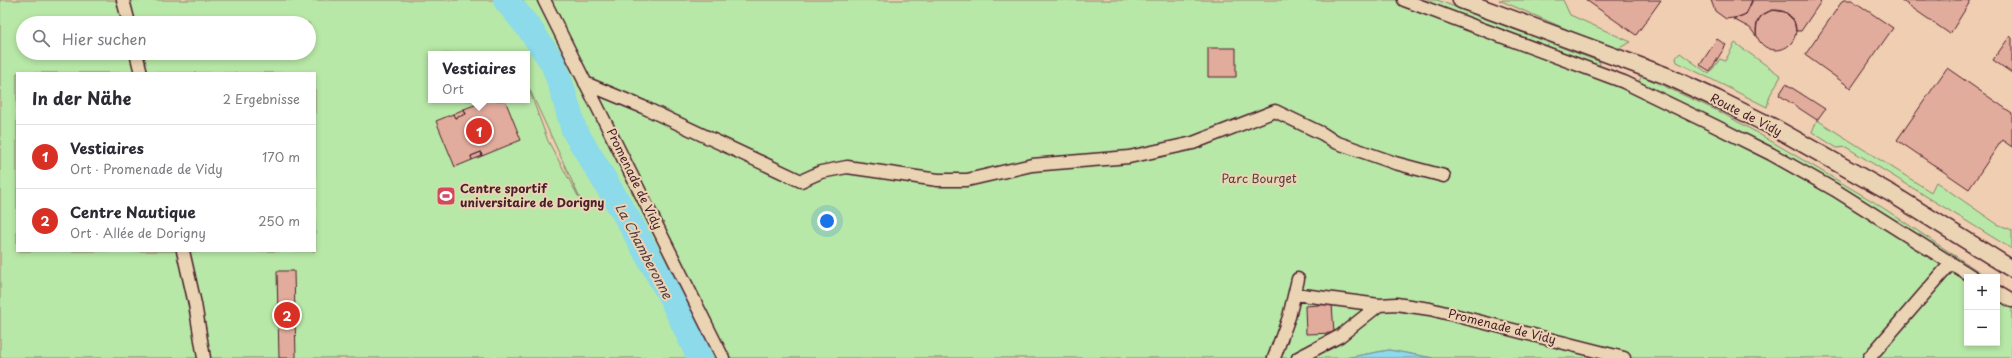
<!DOCTYPE html>
<html lang="de">
<head>
<meta charset="utf-8">
<style>
  :root { --surface:#fff; --page:#f7f7f7; --text:#2b2b33; --muted:#7c7c81; --line:#e1e1e2; --accent:#d93025 }
  body { margin:0; font-family:"Playpen Sans",sans-serif; background:var(--page); color:var(--text) }
  .controls { position:absolute; right:12px; bottom:12px; display:grid; overflow:hidden; border-radius:0px; box-shadow:0 2px 6px #0003 }
  .controls button { width:36px; height:36px; display:grid; place-items:center; padding:0; border:0; border-bottom:1px solid var(--line); background:var(--surface); color:var(--text); font:20px sans-serif }
  .you { position:absolute; left:827px; top:221px; width:14px; height:14px; margin:-10px; border:3px solid #fff; border-radius:50%; background:#1a73e8; box-shadow:0 0 0 6px #1a73e833 }
  .badge { display:grid; place-items:center; width:26px; height:26px; border-radius:50%; background:var(--accent); color:#fff; font-size:13px; font-weight:700 }
  .pin { position:absolute; translate:-50% -50%; border:2px solid #fff; box-shadow:0 1px 4px #0006 }
  .popup { position:absolute; left:428px; top:51px; width:102px; height:52px; box-sizing:border-box; display:grid; place-content:center; border-radius:0px; background:var(--surface); filter:drop-shadow(0 1px 3px #0005); font-size:13px; white-space:nowrap; color:var(--muted) }
  .popup b { font-size:15px; color:var(--text) }
  .popup::after { content:''; position:absolute; left:50%; top:100%; margin-left:-8px; border:8px solid transparent; border-top-color:var(--surface) }
  .list { margin:0; padding:0; list-style:none }
  h2 { display:flex; justify-content:space-between; align-items:center; height:52px; margin:0; padding:0 16px; font-size:17px }
  h2 small { font-size:13px; font-weight:400; color:var(--muted) }
  .list li { display:grid; grid-template-columns:26px 1fr auto; gap:12px; align-items:center; box-sizing:border-box; height:64px; padding:0 16px; border-top:1px solid var(--line) }
  .list b { display:block; font-size:15px; white-space:nowrap }
  .list p { margin:0; font-size:13px; white-space:nowrap; color:var(--muted) }
  .list em { font-size:13px; font-style:normal; color:var(--muted) }
  .icon { flex:none; width:22px; height:22px; fill:none; stroke:currentColor; stroke-width:2; stroke-linecap:round; stroke-linejoin:round }
  .map { position:relative; flex:none; width:2012px; height:358px; overflow:hidden }
  .search { position:absolute; background:var(--surface); box-shadow:0 2px 6px #0003; left:16px; top:16px; width:300px; height:44px; display:flex; align-items:center; gap:10px; box-sizing:border-box; padding:0 14px; border-radius:22px; color:var(--muted); font-size:15px }
  .panel { position:absolute; background:var(--surface); box-shadow:0 2px 6px #0003; left:16px; top:72px; width:300px; height:180px; border-radius:0px }
  .map>svg:first-child { display:block }
  .green { fill:#b8e8a7; stroke:#818469; fill-rule:evenodd }
  .water { fill:#8cdaea; stroke:#728f9e }
  .lines { fill:none; stroke-linecap:round; stroke-linejoin:round }
  .river { stroke:#8cdaea; stroke-width:26 }
  .building { fill:#e2ac9d; stroke:#4a1f2b }
  .pedestrian-casing { stroke:#4a1f2b; stroke-width:15 }
  .minor-casing { stroke:#4a1f2b; stroke-width:19 }
  .pedestrian { stroke:#ebd4b4; stroke-width:12 }
  .minor { stroke:#ebd4b4; stroke-width:16 }
  .labels { text-anchor:middle; stroke-width:4; stroke-linejoin:round; paint-order:stroke }
  .street-label { font-size:12px; fill:#4a1f2b; stroke:#ebd4b4 }
  .park-label { font-size:12px; fill:#5a3d3e; stroke:#ebd4b4 }
  .poi-label { font-size:12px; font-weight:bold; fill:#4a1f2b; stroke:#ebd4b4; text-anchor:start }
  .water-label { font-size:13px; font-style:italic; fill:#543b48; stroke:#ebd4b4 }
</style>
</head>
<body>
<div class="map">
<svg width="2012" height="358" viewBox="0 0 2012 358">
  <rect width="100%" height="100%" fill="#efceb2"/>
  <filter id="ink" filterUnits="userSpaceOnUse"><feTurbulence type="fractalNoise" baseFrequency=".025" numOctaves="2"/><feDisplacementMap in="SourceGraphic" scale="8" xChannelSelector="R" yChannelSelector="G"/><feConvolveMatrix kernelMatrix="1 2 1 2 8 2 1 2 1" color-interpolation-filters="sRGB"/></filter>
  <g filter="url(#ink)">
    <path class="green" d="M0 0H1437L1600 62 1597 78 1632 92 1642 76 1720 112 1747 127 1874 202 1987 277H1967V343H1997V284L2012 296V358H1433L1389 350 1345 358H0ZM23 23H309V53H23ZM431 54H527V100H431ZM17 73H315V251H17ZM528 87 529 88 583 205 548 141Z
      M1499 0H1563L1570 15 1631 42 1615 50Z
      M1735 43 1781 76 1770 95 1767 107 1677 62 1676 58 1680 53 1709 74 1720 59 1725 61Z
      M1817 120 1931 192 1936 182 1997 224 2012 230V249L1846 147 1837 148 1812 132Z"/>
    <path class="water" d="M1389 350 1433 358H1345Z"/>
    <g class="lines">
      <path class="river" d="M506 0 529 28 553 63 561 85 574 130 629 221 672 299 700 358"/>
    </g>
    <path class="building" d="M1586 0H1661L1636 35Z
      M1711 0H1752V2L1746 14 1740 17 1726 19 1715 11Z
      M1752 0H1822L1801 31H1796L1794 21 1785 12 1772 10 1761 16 1757 22 1756 36 1750 28 1733 19 1746 14Z
      M1843 0H1852L1893 28 1851 88 1805 55Z
      M1901 0H1971L1950 34Z
      M1756 30a20 20 0 1 1 40 0a20 20 0 1 1-40 0Z
      M2010 36 2012 38V73L1993 60Z
      M1717 39 1726 45 1710 71 1700 65Z
      M1208 48H1236V77H1208Z
      M1947 68 2012 113V147L2002 140 1969 189 1897 140Z
      M1786 84 1825 109 1817 120 1779 95Z
      M488 100H505L521 140 482 156 481 152 471 156 472 160 455 167 436 121 453 114 455 118 466 114 464 109Z
      M464 109 466 114 455 118 453 114Z
      M481 152 482 156 472 160 471 156Z
      M277 271H294L296 358H279Z
      M1332 304 1334 333 1306 334 1305 306Z"/>
    <g class="lines">
      <g class="pedestrian-casing">
        <path id="pedestrian" d="M123 0 129 23
          M544 0 723 358
          M1404 0 1624 82 1715 126 1771 154 1835 190 1973 277
          M136 53 141 73
          M585 83 643 107 801 181 821 172 847 167 938 180H967L1032 165 1129 157 1193 143 1275 111 1323 134 1335 142 1395 163 1444 176
          M183 251 195 304 204 358
          M1997 292 2012 301
          M1295 294 1379 305 1396 304 1430 309 1624 358
          M1274 358 1289 317 1298 279
          M1298 358 1340 336 1379 305
          M1869 358 1951 263"/>
      </g>
      <g class="minor-casing">
        <path id="minor" d="M1461 0 1667 76 1717 99 1775 128 1892 194 2012 269"/>
      </g>
      <use href="#pedestrian" class="pedestrian"/>
      <use href="#minor" class="minor"/>
    </g>
  </g>
  <defs>
    <g id="stadium-square" transform="scale(1)"><rect x="-9" y="-9" width="18" height="18" rx="4" fill="#d1495b" stroke="#ebd4b4"/><path d="M0-5a6.5 5 0 1 0 0 10a6.5 5 0 1 0 0-10ZM-3.5-1.8h7v3.6h-7Z" fill="#fff"/></g>
  </defs>
  <g fill-rule="evenodd">
    <use href="#stadium-square" x="446" y="196"/>
  </g>
  <g class="labels">
    <g class="street-label">
      <text transform="translate(1746 115) rotate(27)" y="4">Route de Vidy</text>
      <text transform="translate(634 179) rotate(64)" y="4">Promenade de Vidy</text>
      <text transform="translate(1502 327) rotate(14)" y="4">Promenade de Vidy</text>
    </g>
    <g class="park-label">
      <text x="1259" y="183">Parc Bourget</text>
    </g>
    <g class="poi-label">
      <text x="460" y="193">Centre sportif<tspan x="460" dy="14">universitaire de Dorigny</tspan></text>
    </g>
    <g class="water-label">
      <text transform="translate(644 251) rotate(62)" y="5">La Chamberonne</text>
    </g>
  </g>
</svg>
<div class="controls">
<button>+</button>
<button>−</button>
</div>
<div class="you"></div>
<div class="pin badge" style="left:479px;top:131px">1</div>
<div class="popup"><b>Vestiaires</b>Ort</div>
<div class="pin badge" style="left:287px;top:315px">2</div>
<div class="search"><svg class="icon" aria-label="search" viewBox="0 0 24 24"><circle cx="10" cy="10" r="6"/><path d="M15 15l6 6"/></svg>Hier suchen</div>
<section class="panel">
<h2>In der Nähe<small>2 Ergebnisse</small></h2>
<ul class="list">
<li><span class="badge">1</span><div><b>Vestiaires</b><p>Ort · Promenade de Vidy</p></div><em>170 m</em></li>
<li><span class="badge">2</span><div><b>Centre Nautique</b><p>Ort · Allée de Dorigny</p></div><em>250 m</em></li>
</ul>
</section>
</div>
</body>
</html>
